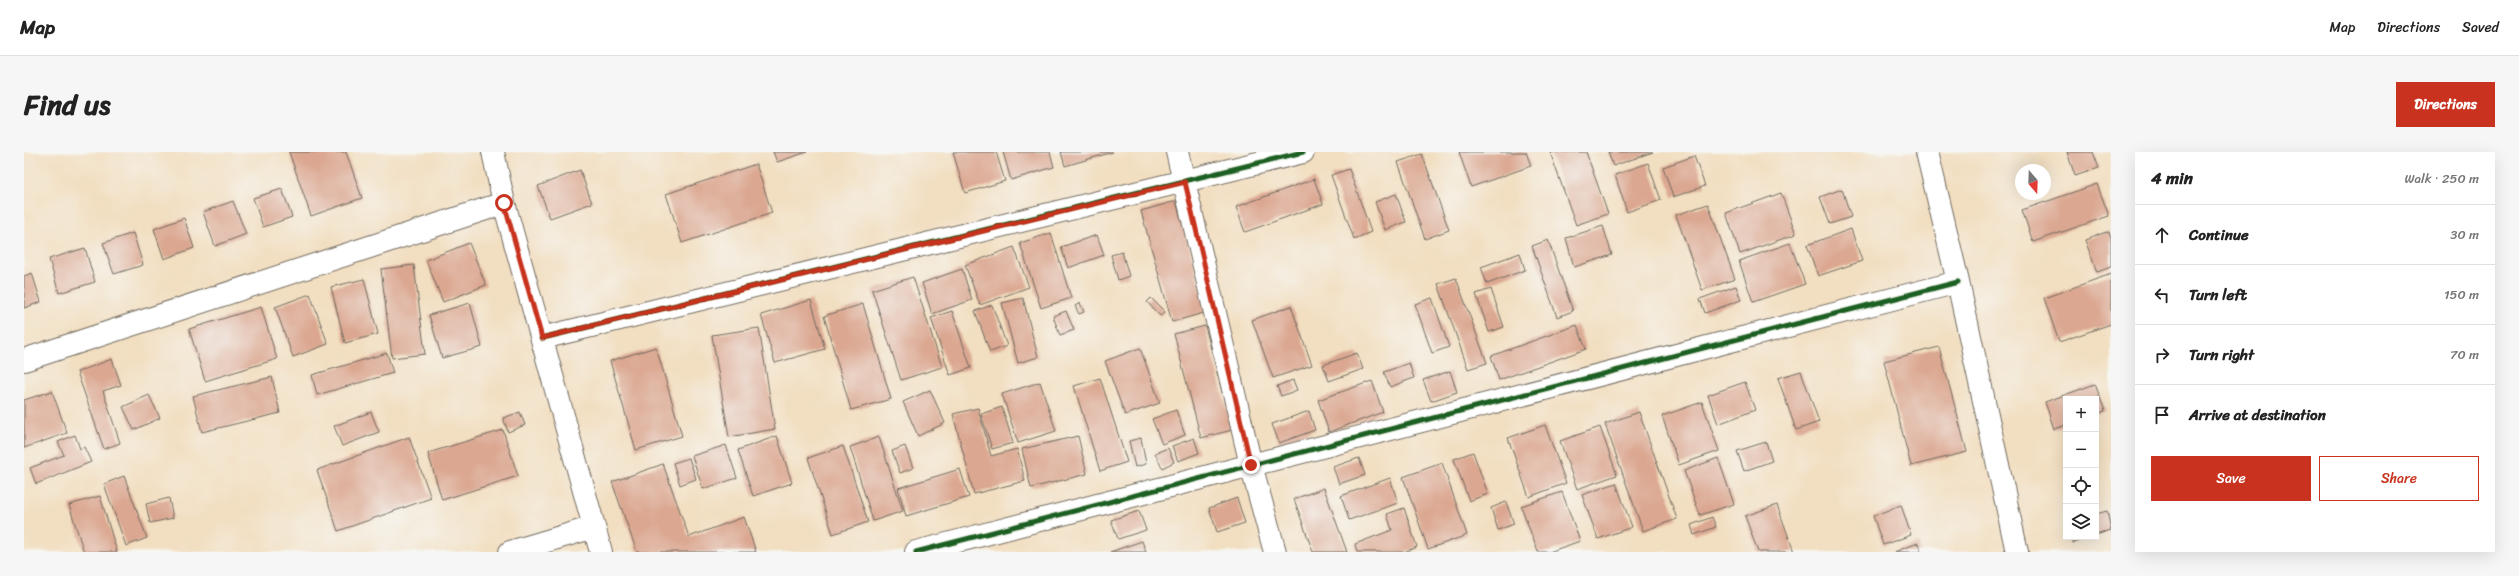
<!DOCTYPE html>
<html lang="en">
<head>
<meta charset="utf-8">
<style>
  :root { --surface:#fff; --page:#f6f6f6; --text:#222; --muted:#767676; --line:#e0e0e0; --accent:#c8321e }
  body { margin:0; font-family:Sriracha,sans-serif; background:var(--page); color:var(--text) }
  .controls { position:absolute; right:12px; bottom:12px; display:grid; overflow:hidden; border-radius:0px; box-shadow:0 4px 16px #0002 }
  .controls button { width:36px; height:36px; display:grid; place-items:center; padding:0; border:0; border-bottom:1px solid var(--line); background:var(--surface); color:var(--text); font:20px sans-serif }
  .compass { position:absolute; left:1991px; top:12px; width:36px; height:36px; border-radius:50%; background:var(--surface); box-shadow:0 4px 16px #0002; rotate:161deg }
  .stop { position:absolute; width:12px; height:12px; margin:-9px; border:3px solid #c8321e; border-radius:50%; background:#fff }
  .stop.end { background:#c8321e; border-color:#fff; box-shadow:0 1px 4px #0008 }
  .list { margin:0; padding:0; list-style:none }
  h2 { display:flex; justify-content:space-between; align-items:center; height:52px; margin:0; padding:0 16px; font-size:17px }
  h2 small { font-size:13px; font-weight:400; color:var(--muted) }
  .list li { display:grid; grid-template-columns:26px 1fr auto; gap:12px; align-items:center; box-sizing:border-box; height:60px; padding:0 16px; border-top:1px solid var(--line) }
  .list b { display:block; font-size:15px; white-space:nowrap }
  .list em { font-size:13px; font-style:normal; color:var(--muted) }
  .actions { display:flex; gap:8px; padding:12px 16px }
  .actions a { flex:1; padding:9px 0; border:1px solid var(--accent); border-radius:0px; text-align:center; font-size:14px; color:var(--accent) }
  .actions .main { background:var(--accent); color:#fff }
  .icon { flex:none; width:22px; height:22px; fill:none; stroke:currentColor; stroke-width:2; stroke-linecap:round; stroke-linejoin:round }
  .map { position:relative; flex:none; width:2087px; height:400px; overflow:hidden; border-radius:0px }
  header { display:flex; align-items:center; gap:24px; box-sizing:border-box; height:56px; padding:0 20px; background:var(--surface); border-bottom:1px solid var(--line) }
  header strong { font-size:19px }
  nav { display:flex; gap:22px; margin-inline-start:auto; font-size:14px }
  .intro { display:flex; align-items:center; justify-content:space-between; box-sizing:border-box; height:96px; padding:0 24px }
  h1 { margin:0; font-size:28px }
  .button { padding:10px 18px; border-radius:0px; background:var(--accent); color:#fff; font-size:14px; font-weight:700 }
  main { display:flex; gap:24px; padding:0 24px }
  aside { flex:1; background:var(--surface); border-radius:0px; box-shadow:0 4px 16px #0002 }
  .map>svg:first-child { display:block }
  .building { fill:#dba791 }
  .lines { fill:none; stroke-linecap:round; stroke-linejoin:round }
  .minor-casing { stroke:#716a5f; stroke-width:24 }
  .minor { stroke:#fff; stroke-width:22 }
  .cycleway-casing { stroke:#f6f6f2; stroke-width:8 }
  .cycleway { stroke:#1b5e20; stroke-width:5 }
  .route { stroke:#c8321e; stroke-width:5 }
</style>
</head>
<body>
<header>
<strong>Map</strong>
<nav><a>Map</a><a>Directions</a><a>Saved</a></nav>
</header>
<div class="intro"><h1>Find us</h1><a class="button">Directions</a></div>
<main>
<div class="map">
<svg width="2087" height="400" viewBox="0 0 2087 400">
  <rect width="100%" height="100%" fill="#f6f6f2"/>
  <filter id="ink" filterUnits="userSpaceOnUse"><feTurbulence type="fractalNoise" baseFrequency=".025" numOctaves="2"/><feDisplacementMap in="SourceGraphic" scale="8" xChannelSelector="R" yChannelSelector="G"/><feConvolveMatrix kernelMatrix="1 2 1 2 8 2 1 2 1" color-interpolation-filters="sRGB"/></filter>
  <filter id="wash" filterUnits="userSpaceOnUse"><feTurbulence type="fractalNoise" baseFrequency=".012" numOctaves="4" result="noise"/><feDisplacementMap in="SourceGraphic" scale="16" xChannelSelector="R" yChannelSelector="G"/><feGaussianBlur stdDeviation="0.9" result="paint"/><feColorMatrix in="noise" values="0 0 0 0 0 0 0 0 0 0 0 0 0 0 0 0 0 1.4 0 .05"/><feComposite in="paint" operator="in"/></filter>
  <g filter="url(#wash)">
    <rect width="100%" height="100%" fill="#f2dec0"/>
    <g id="blocks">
      <path class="building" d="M265 0H322L338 46 287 64Z
        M749 0H783L753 10Z
        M929 0H972L981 29 941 41Z
        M979 0H1026L1030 15 987 28Z
        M1037 0H1089L1041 14Z
        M1435 0H1502L1507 14 1447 35Z
        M1526 0H1562L1584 62 1552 73Z
        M1584 0H1629L1589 14Z
        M2043 0H2069L2075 16 2051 24Z
        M1398 2 1425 78 1401 87 1374 10Z
        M1670 4 1681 34 1649 45 1639 15Z
        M1624 11 1637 48 1603 60 1591 23Z
        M732 12 748 61 658 91 642 42Z
        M1325 17 1347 80 1330 87 1307 23Z
        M556 18 568 51 526 66 514 34Z
        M1290 27 1299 52 1221 80 1212 55Z
        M2073 32 2085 64 2009 90 1998 58Z
        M258 37 268 65 239 75 229 46Z
        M1818 37 1827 65 1806 72 1796 45Z
        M1757 41 1772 82 1716 102 1702 61Z
        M1372 42 1382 70 1361 78 1351 50Z
        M209 49 222 82 191 94 179 60Z
        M1152 49 1183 160 1148 170 1117 59Z
        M1684 52 1711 127 1678 138 1652 63Z
        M160 66 170 96 140 107 130 77Z
        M1579 74 1588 103 1550 115 1542 86Z
        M1827 77 1838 109 1794 124 1783 93Z
        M2085 79 2087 86V115L2073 120 2061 88Z
        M109 81 119 113 90 122 79 91Z
        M1027 81 1047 146 1017 156 996 91Z
        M1073 83 1080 103 1044 116 1037 95Z
        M1524 88 1549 159 1533 165 1508 94Z
        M445 91 462 133 419 150 402 108Z
        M1766 91 1781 132 1729 150 1715 109Z
        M990 95 1005 135 956 153 941 113Z
        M61 96 71 130 35 141 25 107Z
        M1098 100 1105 124 1094 128 1087 103Z
        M1496 101 1501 118 1463 132 1457 115Z
        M390 113 401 202 368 206 357 117Z
        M938 117 948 148 908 162 898 131Z
        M8 121 17 150 0 156V124Z
        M2087 122V172L2035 190 2020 146Z
        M889 125 918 215 877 228 848 138Z
        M1432 126 1463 211 1444 217 1414 132Z
        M340 127 354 182 321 191 307 135Z
        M1712 134 1717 148 1681 161 1676 147Z
        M1467 137 1480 175 1465 180 1452 142Z
        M286 142 304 192 269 205 251 155Z
        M999 146 1014 205 994 211 978 151Z
        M1127 146 1141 160 1136 164 1123 150Z
        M1408 146 1425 195 1408 201 1391 152Z
        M787 148 801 197 751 211 737 163Z
        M446 151 458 195 418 206 405 163Z
        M1056 151 1060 160 1055 162 1051 154Z
        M839 152 867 247 827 258 800 164Z
        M968 153 983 194 966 200 951 159Z
        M1267 154 1288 213 1249 226 1228 168Z
        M237 155 253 207 181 229 165 177Z
        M928 159 947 216 926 223 907 166Z
        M1042 159 1050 178 1036 183 1029 164Z
        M1553 173 1562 197 1475 228 1467 204Z
        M1181 174 1208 278 1177 286 1150 182Z
        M735 176 751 277 705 285 688 183Z
        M632 195 658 284 612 298 586 209Z
        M1915 195 1943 300 1887 314 1860 209Z
        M1116 196 1136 251 1101 263 1081 209Z
        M363 201 369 221 293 243 288 223Z
        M1333 201 1339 217 1305 229 1299 213Z
        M88 207 97 233 79 239 96 291 80 297 53 220Z
        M1385 211 1390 226 1366 235 1360 220Z
        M1426 219 1433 240 1407 249 1399 228Z
        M1777 219 1795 270 1772 278 1754 226Z
        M248 225 256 261 178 280 169 244Z
        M1076 226 1103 310 1076 319 1050 234Z
        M1269 228 1273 238 1257 244 1253 234Z
        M1348 229 1359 260 1305 280 1294 248Z
        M1016 230 1032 279 994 291 978 242Z
        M1721 230 1731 258 1694 272 1684 243Z
        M2071 232 2081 259 2072 262V247H2042V273L2030 277 2021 250Z
        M906 238 921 271 894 284 879 250Z
        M28 239 43 281 0 296V248Z
        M125 243 136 266 110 278 99 255Z
        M1678 250 1695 299 1655 313 1638 264Z
        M978 255 989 291 968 297 957 262Z
        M954 256 967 304 993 297 1001 329 950 342 929 262Z
        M1152 258 1161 283 1138 292 1128 267Z
        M1285 259 1291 278 1255 291 1248 272Z
        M347 260 355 280 318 294 310 274Z
        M496 260 501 273 484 280 479 266Z
        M1615 260 1653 367 1619 379 1581 272Z
        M1521 273 1542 331 1505 345 1484 286Z
        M1576 275 1593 323 1553 337 1536 289Z
        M479 278 494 324 418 348 404 301Z
        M51 283 56 297 60 295 67 310 12 332 6 316 40 303 34 290Z
        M753 284 768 331 729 344 714 298Z
        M1054 284 1063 322 1007 336 998 297Z
        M385 285 407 346 314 379 293 318Z
        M855 285 879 359 849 369 826 295Z
        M1117 286 1122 312 1111 315 1105 289Z
        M1170 286 1175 301 1154 309 1148 294Z
        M1742 290 1748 309 1720 319 1713 299Z
        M702 293 713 326 679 337 668 304Z
        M819 294 844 370 809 382 784 306Z
        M881 294 889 316 876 321 868 299Z
        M1144 296 1150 310 1138 316 1131 301Z
        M1449 300 1464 342 1445 349 1430 307Z
        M665 306 672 327 656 333 649 311Z
        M1335 306 1341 323 1315 332 1309 315Z
        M1694 306 1710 352 1676 363 1660 319Z
        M1418 311 1443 383 1404 397 1379 325Z
        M639 312 665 385 720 365 732 400H613L588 330Z
        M936 317 945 345 882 364 874 336Z
        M100 324 123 386 102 394 80 332Z
        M1366 326 1374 351 1325 368 1317 344Z
        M1592 331 1608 375 1574 387 1558 343Z
        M1300 336 1323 400H1289L1270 347Z
        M1538 340 1556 389 1525 400H1514L1497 354Z
        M76 344 93 400H60L45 353Z
        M145 346 149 366 126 371 122 352Z
        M1213 346 1221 371 1193 380 1185 356Z
        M1482 350 1490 372 1474 378 1467 356Z
        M1753 353 1770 400H1734L1721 364Z
        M1877 353 1887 383 1859 393 1849 364Z
        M1380 356 1393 395 1380 400H1333L1331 392 1368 378 1363 362Z
        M1115 359 1122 378 1094 387 1087 368Z
        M2083 359 2087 378 2072 383V362Z
        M1688 365 1692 375 1670 383 1667 373Z
        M2047 385H2066L2049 391Z
        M1118 389 1122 400H1086Z
        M1894 391 1897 400H1870Z"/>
    </g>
  </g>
  <g filter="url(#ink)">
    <use href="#blocks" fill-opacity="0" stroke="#716a5f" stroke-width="1"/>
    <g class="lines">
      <g class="minor-casing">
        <path id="minor" d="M469 0 480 51 577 400
          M1153 0 1227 313 1251 400
          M1903 0 1934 130 1993 400
          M518 186 1279 0
          M0 208 480 51
          M486 400 570 375
          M892 400 1934 130"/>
      </g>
      <use href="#minor" class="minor"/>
      <g class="cycleway-casing">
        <path id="cycleway" d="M518 186 1279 0
          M892 400 1934 130"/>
      </g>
      <use href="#cycleway" class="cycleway"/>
    </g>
  </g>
  <g class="lines" filter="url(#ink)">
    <path class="route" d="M480 51 518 186 1161 30 1227 313"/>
  </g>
</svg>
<div class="controls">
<button>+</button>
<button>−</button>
<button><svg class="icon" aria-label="locate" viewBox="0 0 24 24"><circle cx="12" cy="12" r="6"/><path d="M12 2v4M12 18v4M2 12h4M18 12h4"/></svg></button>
<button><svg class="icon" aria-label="layers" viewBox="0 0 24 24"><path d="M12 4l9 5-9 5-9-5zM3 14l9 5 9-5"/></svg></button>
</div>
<svg class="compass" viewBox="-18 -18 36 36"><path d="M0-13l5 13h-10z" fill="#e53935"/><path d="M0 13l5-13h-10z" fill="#767676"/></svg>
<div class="stop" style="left:480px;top:51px"></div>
<div class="stop end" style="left:1227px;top:313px"></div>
</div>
<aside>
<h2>4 min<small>Walk · 250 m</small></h2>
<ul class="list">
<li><svg class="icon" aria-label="ahead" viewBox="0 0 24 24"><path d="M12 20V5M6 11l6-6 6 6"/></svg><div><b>Continue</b></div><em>30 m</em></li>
<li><svg class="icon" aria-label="left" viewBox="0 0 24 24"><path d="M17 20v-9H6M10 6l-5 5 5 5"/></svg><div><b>Turn left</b></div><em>150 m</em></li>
<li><svg class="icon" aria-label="right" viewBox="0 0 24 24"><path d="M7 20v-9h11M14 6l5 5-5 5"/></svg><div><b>Turn right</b></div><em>70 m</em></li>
<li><svg class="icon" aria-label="arrive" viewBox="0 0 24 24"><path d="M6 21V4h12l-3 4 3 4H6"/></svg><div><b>Arrive at destination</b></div></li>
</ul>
<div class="actions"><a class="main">Save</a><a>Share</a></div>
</aside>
</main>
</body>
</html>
